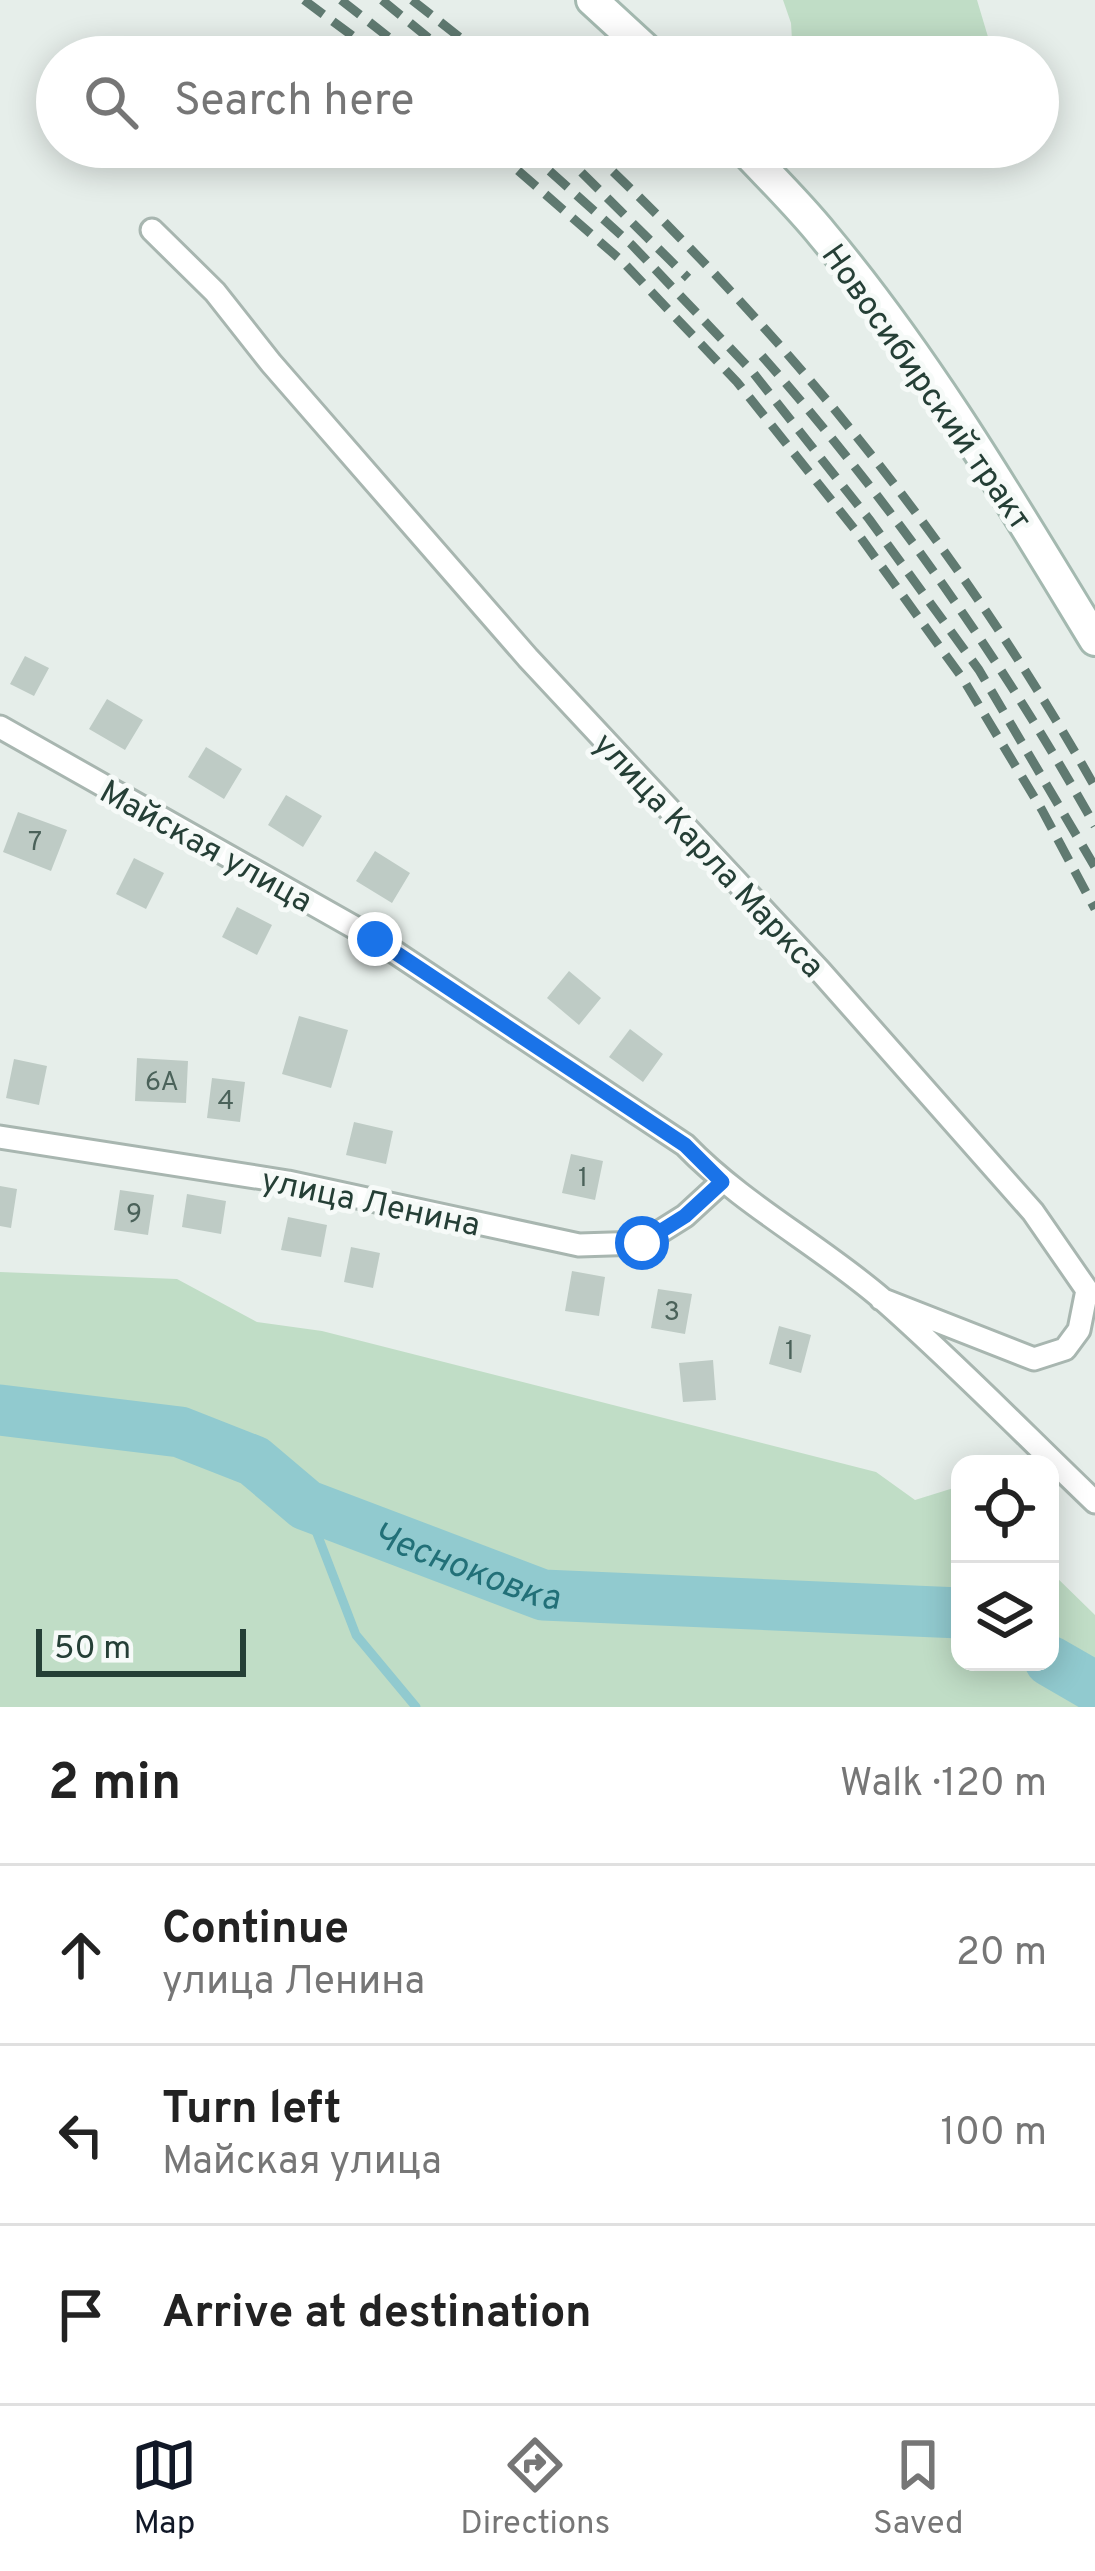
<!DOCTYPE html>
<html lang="en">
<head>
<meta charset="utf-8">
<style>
  :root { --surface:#fff; --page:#f6f6f6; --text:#222; --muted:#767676; --line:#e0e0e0; --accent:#111827 }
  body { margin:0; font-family:Overpass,sans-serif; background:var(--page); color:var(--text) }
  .controls { position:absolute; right:36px; bottom:36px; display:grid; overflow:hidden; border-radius:24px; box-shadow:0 6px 30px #0003 }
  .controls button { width:108px; height:108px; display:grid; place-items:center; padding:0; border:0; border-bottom:3px solid var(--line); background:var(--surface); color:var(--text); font:60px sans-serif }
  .scale { position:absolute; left:36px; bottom:30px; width:210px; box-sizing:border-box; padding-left:12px; border:6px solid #253f36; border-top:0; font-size:33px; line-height:42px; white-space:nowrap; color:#253f36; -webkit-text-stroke:9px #f6faf8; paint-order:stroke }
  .stop { position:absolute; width:36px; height:36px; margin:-27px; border:9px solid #1a73e8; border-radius:50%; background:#fff }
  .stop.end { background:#1a73e8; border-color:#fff; box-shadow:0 3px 12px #0008 }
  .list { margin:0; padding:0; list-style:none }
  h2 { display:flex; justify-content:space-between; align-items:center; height:156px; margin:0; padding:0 48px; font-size:51px }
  h2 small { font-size:39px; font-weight:400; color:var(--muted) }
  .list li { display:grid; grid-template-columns:78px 1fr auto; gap:36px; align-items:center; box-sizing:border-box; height:180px; padding:0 48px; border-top:3px solid var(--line) }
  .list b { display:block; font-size:45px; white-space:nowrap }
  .list p { margin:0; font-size:39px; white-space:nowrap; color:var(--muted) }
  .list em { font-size:39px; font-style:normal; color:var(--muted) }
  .icon { flex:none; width:66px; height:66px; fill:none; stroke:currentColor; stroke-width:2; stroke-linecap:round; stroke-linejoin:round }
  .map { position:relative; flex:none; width:1095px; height:1707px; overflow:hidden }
  .search { position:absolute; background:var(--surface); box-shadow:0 6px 30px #0003; left:36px; right:36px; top:36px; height:132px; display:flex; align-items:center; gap:30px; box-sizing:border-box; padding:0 42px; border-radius:66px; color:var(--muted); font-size:45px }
  .sheet { height:696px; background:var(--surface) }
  nav { display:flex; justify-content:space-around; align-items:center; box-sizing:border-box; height:168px; border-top:3px solid var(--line); background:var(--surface); font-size:33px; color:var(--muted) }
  nav a { display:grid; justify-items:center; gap:6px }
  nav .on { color:var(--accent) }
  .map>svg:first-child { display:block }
  .green { fill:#c0ddc6 }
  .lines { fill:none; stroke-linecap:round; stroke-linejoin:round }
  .stream { stroke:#91cacf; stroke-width:9 }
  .river { stroke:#91cacf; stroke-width:51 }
  .building { fill:#becbc5 }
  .minor-casing { stroke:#a8b6b0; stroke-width:27 }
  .secondary-casing { stroke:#a4b9b0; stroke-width:36 }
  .minor { stroke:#fff; stroke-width:21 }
  .secondary { stroke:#fff; stroke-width:30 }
  .rail { stroke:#607a71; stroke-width:9; stroke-dasharray:24 12; stroke-linecap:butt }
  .route { stroke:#1a73e8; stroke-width:15 }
  .labels { text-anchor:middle; stroke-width:10; stroke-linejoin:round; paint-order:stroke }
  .number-label { font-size:27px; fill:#4b625a }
  .street-label { font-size:33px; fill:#253f36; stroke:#f6faf8 }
  .water-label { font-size:36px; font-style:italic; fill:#227078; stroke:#f6faf8 }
</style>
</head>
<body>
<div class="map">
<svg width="1095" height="1707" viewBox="0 0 1095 1707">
  <rect width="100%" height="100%" fill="#e6eeea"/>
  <path class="green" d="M783 0H977L994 57H793L791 23Z
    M0 1272 177 1279 257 1322 322 1331 876 1472 915 1500 960 1486V1662H1050V1571L1095 1615V1707H0Z"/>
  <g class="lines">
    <path class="stream" d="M306 1505 356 1635 416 1707"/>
    <g class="river">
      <path id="s1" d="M0 1410 180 1432 254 1461 306 1505 543 1595 960 1613"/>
      <path d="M1050 1661 1095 1687"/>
    </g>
  </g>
  <path class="building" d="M25 656 49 668 34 696 10 684Z
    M107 699 143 720 125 750 89 729Z
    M206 747 242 769 224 799 188 777Z
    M286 795 322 816 303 847 268 825Z
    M18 812 67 830 51 871 3 852Z
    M375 851 410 873 392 903 356 881Z
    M134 858 164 873 146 909 116 894Z
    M237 907 272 925 257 955 222 937Z
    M569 971 601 998 579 1025 547 998Z
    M299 1016 348 1030 331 1088 282 1074Z
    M630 1029 663 1054 643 1082 609 1057Z
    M137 1058 188 1061 186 1103 135 1101Z
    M14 1059 47 1066 39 1105 6 1098Z
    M212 1078 245 1082 240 1122 207 1118Z
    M354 1122 393 1131 386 1164 346 1155Z
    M571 1154 603 1161 595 1200 562 1193Z
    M0 1186 17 1189 11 1228 0 1226Z
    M120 1190 154 1195 148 1235 114 1230Z
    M187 1194 226 1201 221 1234 182 1227Z
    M288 1217 327 1225 321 1257 281 1250Z
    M351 1247 380 1253 373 1288 344 1282Z
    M572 1271 605 1277 599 1316 565 1311Z
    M658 1289 692 1294 685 1334 651 1328Z
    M779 1326 811 1335 801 1373 769 1364Z
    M713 1360 716 1400 683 1402 679 1363Z"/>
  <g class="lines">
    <g class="minor-casing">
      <path id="minor" d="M152 230 215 292 271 363 528 658 820 971 1033 1212 1087 1290 1079 1330 1065 1349 1034 1359 881 1299
        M0 727 375 939 685 1145C743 1205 818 1244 881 1298 955 1363 1024 1434 1095 1502
        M0 1137 288 1182 579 1245 642 1243 685 1216 722 1182"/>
    </g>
    <g class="secondary-casing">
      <path id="secondary" d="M592 0 654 57
        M742 147C769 176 798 204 823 235 927 359 1011 502 1095 640"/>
    </g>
    <use href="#minor" class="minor"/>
    <use href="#secondary" class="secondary"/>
    <path class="rail" d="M304 0 381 57
      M341 0 414 57
      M382 0 452 57
      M412 0 485 57
      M491 147 622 261 737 382 856 531 963 679 1042 810 1095 909
      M523 147 632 245 751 370 869 519 979 670 1095 867
      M556 147 688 278
      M587 147C786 333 961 549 1095 787
      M762 356C890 501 1001 658 1095 826"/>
  </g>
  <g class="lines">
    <path class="route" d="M375 939 685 1145 722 1182 685 1216 642 1243"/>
  </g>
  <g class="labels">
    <g class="number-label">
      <text x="35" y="850">7</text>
      <text x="162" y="1090">6А</text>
      <text x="226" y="1109">4</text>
      <text x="583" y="1186">1</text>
      <text x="134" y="1222">9</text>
      <text x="672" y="1320">3</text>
      <text x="790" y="1359">1</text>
    </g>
    <g class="street-label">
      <text transform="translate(928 386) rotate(55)" y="12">Новосибирский тракт</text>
      <text transform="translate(207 845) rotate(29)" y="12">Майская улица</text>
      <text transform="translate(710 854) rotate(47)" y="12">улица Карла Маркса</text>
      <text transform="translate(371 1201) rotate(12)" y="12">улица Ленина</text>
    </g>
    <g class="water-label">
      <text dy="13" stroke="none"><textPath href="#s1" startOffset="501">Чесноковка</textPath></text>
    </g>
  </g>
</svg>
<div class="controls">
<button><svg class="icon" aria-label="locate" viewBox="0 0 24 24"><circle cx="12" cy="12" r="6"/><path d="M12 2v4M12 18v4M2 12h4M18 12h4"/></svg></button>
<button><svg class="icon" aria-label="layers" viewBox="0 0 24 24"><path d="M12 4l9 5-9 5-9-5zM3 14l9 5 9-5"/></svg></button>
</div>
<div class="scale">50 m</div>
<div class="stop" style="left:642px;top:1243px"></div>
<div class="stop end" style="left:375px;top:939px"></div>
<div class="search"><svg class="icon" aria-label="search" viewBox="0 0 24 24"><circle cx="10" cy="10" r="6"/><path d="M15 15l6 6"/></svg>Search here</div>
</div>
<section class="sheet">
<h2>2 min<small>Walk · 120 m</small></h2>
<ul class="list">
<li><svg class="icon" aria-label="ahead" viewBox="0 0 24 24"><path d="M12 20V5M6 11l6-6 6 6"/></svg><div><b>Continue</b><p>улица Ленина</p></div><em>20 m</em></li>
<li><svg class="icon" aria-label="left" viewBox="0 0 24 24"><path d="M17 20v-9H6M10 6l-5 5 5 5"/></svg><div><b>Turn left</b><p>Майская улица</p></div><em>100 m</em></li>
<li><svg class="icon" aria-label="arrive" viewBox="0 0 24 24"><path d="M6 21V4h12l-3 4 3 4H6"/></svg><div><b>Arrive at destination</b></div></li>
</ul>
</section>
<nav>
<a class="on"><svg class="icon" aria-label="map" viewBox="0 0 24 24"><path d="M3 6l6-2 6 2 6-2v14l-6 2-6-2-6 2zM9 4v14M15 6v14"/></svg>Map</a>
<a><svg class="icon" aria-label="directions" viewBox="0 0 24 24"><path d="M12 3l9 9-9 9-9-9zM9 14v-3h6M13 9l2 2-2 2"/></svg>Directions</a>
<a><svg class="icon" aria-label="saved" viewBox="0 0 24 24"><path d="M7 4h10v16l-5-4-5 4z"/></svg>Saved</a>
</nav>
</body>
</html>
